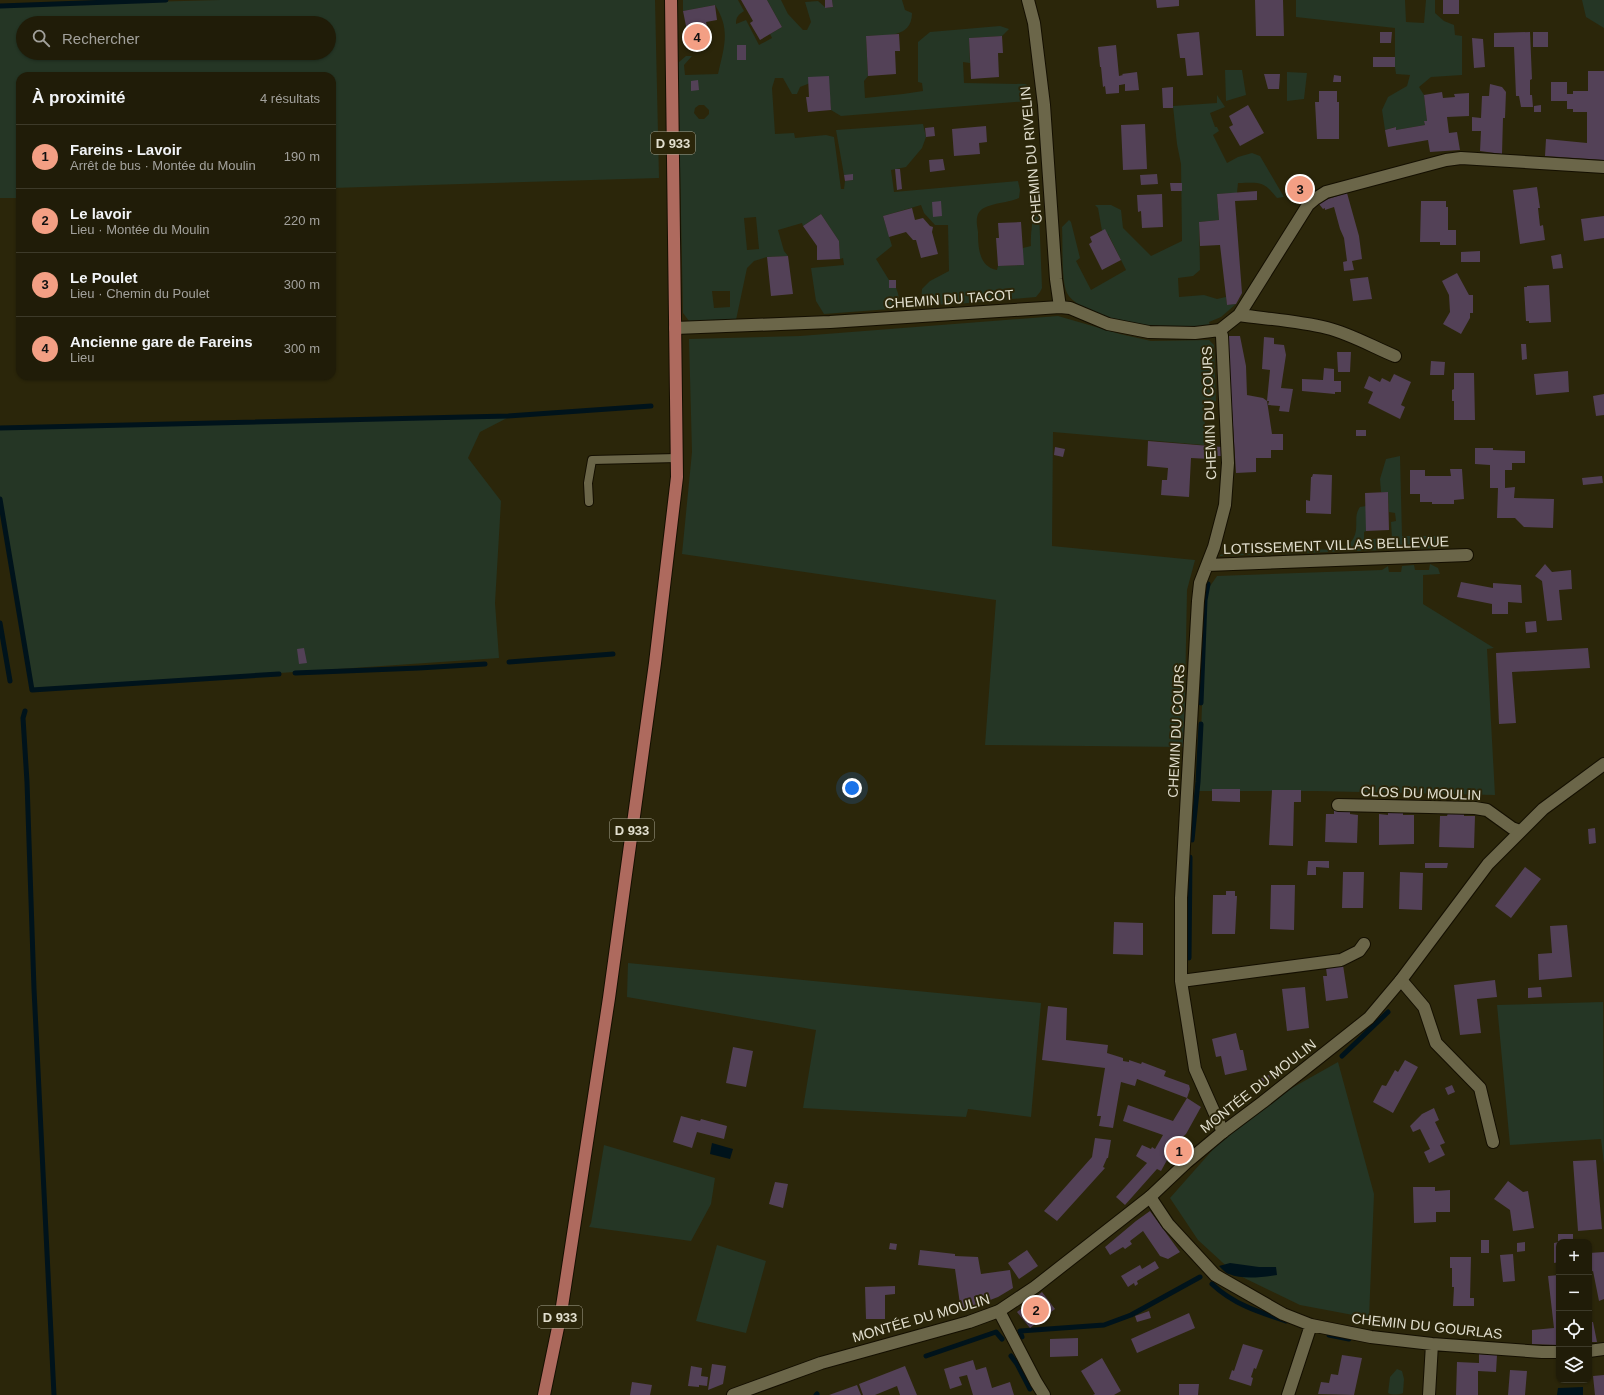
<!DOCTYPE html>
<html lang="fr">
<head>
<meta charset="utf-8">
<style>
  :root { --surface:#201c08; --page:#2d2916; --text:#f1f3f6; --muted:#a2a19c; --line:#3d3a29; --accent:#f39f84 }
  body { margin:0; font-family:Helvetica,sans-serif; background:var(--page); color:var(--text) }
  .controls { position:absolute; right:12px; bottom:12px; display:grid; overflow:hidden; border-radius:8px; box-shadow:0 1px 3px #0004 }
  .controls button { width:36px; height:36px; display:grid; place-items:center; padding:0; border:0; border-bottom:1px solid var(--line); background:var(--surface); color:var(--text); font:20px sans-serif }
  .you { position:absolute; left:852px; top:788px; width:14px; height:14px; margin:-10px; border:3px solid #fff; border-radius:50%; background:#1a73e8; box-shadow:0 0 0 6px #1a73e833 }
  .badge { display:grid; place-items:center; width:26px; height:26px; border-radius:50%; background:var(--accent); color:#111; font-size:13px; font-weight:700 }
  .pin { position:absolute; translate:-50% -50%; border:2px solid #fff; box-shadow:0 1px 4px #0006 }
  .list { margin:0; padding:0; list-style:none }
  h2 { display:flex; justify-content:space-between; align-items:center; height:52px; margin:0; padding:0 16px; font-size:17px }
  h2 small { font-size:13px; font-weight:400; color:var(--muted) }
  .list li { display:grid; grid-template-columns:26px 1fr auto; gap:12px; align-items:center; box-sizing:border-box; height:64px; padding:0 16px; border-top:1px solid var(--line) }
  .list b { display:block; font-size:15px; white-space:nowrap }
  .list p { margin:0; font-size:13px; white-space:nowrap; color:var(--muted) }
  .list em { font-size:13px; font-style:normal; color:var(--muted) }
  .icon { flex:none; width:22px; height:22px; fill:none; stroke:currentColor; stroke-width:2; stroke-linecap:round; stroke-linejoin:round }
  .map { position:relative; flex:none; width:1604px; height:1395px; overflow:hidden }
  .search { position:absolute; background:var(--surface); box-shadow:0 1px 3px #0004; left:16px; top:16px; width:320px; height:44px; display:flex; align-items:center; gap:10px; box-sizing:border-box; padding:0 14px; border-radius:22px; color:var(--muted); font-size:15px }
  .panel { position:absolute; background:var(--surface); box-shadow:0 1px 3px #0004; left:16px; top:72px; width:320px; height:308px; border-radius:12px }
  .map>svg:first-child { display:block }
  .green { fill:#253625; fill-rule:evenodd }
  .water { fill:#00131b }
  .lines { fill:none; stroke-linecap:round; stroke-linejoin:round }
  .stream { stroke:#00131b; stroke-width:5 }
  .building { fill:#534157 }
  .lane-casing { stroke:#140f00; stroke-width:10 }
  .street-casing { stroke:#140f00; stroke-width:14 }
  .secondary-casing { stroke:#140f00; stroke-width:14 }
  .primary-casing { stroke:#140f00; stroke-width:14 }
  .lane { stroke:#6b6649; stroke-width:8 }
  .street { stroke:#6b6649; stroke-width:12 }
  .secondary { stroke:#6b6649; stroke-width:12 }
  .primary { stroke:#ae6a5e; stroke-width:12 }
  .labels { text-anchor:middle; stroke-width:4; stroke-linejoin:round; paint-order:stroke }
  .shield { fill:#2b260a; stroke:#aba894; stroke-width:1 }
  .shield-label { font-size:13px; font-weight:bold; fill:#e2dfcf }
  .street-label { font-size:14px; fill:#e2dfcf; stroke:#2b260a }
</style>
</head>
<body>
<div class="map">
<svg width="1604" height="1395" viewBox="0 0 1604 1395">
  <rect width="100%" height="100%" fill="#2b260a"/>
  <path class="green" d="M220 0H655L659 178 332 188V76H20V198H0V6ZM23 23H329V53H23Z
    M683 0H738L744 11C738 15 736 17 736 24L746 20 759 45 772 38 770 34 782 27 767 0H781L788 14 803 30H807L811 22 805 2 818 1 826 8 833 7 832 0H902L905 10 912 13C912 39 884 35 866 36L868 76 864 81 865 98 903 94 923 91 922 83 918 82V42L930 32 1000 26 1009 29 1002 36 969 38 970 63 963 62 964 83 1025 84 1032 87 1027 95 1028 101 841 116 831 110 828 76 800 87 797 94H792L783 78H775L772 88 775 134 794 133 795 138 826 135 834 137 841 189H844L845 181 853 180V175H844L836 130 923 124 926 137 922 148 906 167 891 170 894 192 1018 181 1020 190 1019 198C1008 203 987 203 980 211 975 217 977 225 978 232 978 247 979 267 997 270L998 266 1023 265V248L1031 246C1030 234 1033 223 1033 211H1039L1042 288 1040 292 1036 297 957 304 921 305 922 289 930 281 949 271 948 225H935L924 213 921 205 883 216 892 246 876 259 889 280V288H896C900 297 901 306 890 309L824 314 816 301 811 268 844 265 843 258 840 259 839 241 821 214 803 226 802 223 778 230 784 251 788 256 767 257 754 261 747 268 736 320 702 322 689 321 683 313 678 69 679 62 686 56H692L684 65 685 75 718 74C724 47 731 30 715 5L683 11ZM699 105H704L709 110V114L704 119H699L694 113 695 108ZM756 217 759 249 747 250 744 218ZM712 291H730V307L714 308Z
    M1296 0H1405L1406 22 1424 23 1426 0H1435V13L1444 21 1454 25 1455 35 1462 36V75L1431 77 1419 87 1424 95 1427 121H1424L1425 125 1396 130 1395 127 1385 130 1382 110 1388 97 1407 86 1410 75 1396 74 1395 67V28L1296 17Z
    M1582 0H1604V28L1586 17Z
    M1225 70H1242L1246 95 1226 101Z
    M1287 72 1307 73 1304 99 1287 101Z
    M1217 95 1225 107 1210 113 1215 127H1217L1219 131 1213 135 1227 163 1238 157 1252 153 1260 156 1284 197 1277 198C1263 180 1259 183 1238 183L1237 193 1217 194 1219 220 1199 222 1200 270 1193 276 1178 278 1179 297 1204 295 1217 299 1226 297 1227 305 1236 304 1221 317 1209 322 1210 325C1197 328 1184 329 1171 329 1148 328 1078 315 1067 293 1061 282 1063 241 1062 227L1069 220 1071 222 1080 258 1076 261 1091 290 1126 270 1108 234 1102 231 1098 208 1095 205H1111L1121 210 1123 228 1151 256 1182 241 1181 164 1177 144 1173 106 1217 103Z
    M1058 316 1120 334 1151 341 1209 340 1214 345 1216 401 1204 405 1205 416 1204 445 1053 432 1052 546 1195 560 1187 590 1184 747 985 745 996 600 682 554 692 452 689 339 800 336Z
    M507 418 480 432 468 458 501 501 495 603 499 658 32 690 0 499V428Z
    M1400 456 1402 536H1439L1441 546 1439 548 1220 556V555L1223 554 1279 553C1282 552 1285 550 1288 550 1305 546 1346 557 1354 537 1359 527 1353 516 1360 507L1366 506V531L1364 532V539H1392L1391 522 1396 521 1395 513 1389 512 1388 492H1381L1380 479 1386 459Z
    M1430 564 1438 568 1440 574 1423 575V604L1494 648 1487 649 1495 795 1316 791H1199L1206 592 1217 576 1382 570 1388 566 1389 572H1401L1402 566 1414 565 1415 570H1429Z
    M628 963 1041 1003 1031 1117 968 1109 966 1117 803 1108 816 1030 627 997Z
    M1603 1002 1604 1164 1601 1139 1510 1145 1497 1005Z
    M1338 1062 1374 1194 1369 1318 1300 1305 1234 1273 1198 1240 1170 1198 1224 1137 1283 1093Z
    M604 1145 715 1178 711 1204 691 1241 589 1227 591 1223Z
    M717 1245 766 1261 746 1333 696 1321Z
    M1397 1369 1402 1371 1404 1379 1403 1393C1398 1395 1392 1395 1388 1393L1390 1377Z"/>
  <path class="water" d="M712 1143 733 1149 730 1159 710 1154Z
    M1230 1263 1259 1267H1276L1277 1275C1263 1277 1243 1280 1229 1274 1225 1273 1222 1269 1219 1266Z
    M1583 1387V1395H1557L1558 1388Z"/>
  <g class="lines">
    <path class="stream" d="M0 6 166 0
      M0 428 508 416 651 406
      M0 499 32 690 279 674
      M0 623 10 681
      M509 662 613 654
      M295 673 419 668 485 664
      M1201 703 1205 600 1208 584
      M25 711 23 718 27 782 34 989 54 1395
      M1192 840 1198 782 1201 724
      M1189 958 1190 857
      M1342 1056 1388 1012
      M1212 1284C1233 1304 1258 1312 1286 1321
      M1329 1335 1349 1339
      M1022 1337 1020 1331 1104 1325 1131 1315 1200 1277
      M926 1356 996 1332 1002 1339
      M1011 1356 1017 1364 1030 1389
      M816 1395 817 1394"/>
  </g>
  <path class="building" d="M741 0H767L782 27 760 40 750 23 753 21Z
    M825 0H832L833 7 825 8Z
    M1156 0H1179V6L1157 8Z
    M1255 0H1283L1284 36H1256Z
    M1443 0H1459V14H1443Z
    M715 5 717 20 706 22 711 41 690 46 683 11Z
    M1199 32 1203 75 1187 76 1185 58H1180L1177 34Z
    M1380 32H1392L1391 43H1380Z
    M1530 32 1532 79 1530 80V95H1532L1533 107H1521L1519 96H1516L1514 47H1494V33Z
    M1533 32H1548V47H1533Z
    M899 34 900 51H895L896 74 868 76 866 36Z
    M1002 36 1003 53H998L999 77 971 79 969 38Z
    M1472 38 1483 39 1485 67 1474 68Z
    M737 45H746V60H737Z
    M1116 45 1119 76 1123 75 1122 74 1137 72 1139 90 1125 91V84L1120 85H1119V93L1106 94 1105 86 1103 87 1101 67H1100L1098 47Z
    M1373 57H1395V67H1373Z
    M1588 71H1604V160L1545 156 1546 139 1587 143V112H1573V109H1567V101H1551V82H1567V94H1573V91H1588Z
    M1264 74H1280L1279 89H1268Z
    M1334 75 1341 76V82H1333Z
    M829 76 831 110 808 112 806 97H809L808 77Z
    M698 80 699 90 691 91V81Z
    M1490 84 1502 87 1506 92 1505 118H1503L1502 154 1480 151 1481 131H1472V117L1481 118 1482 96H1489Z
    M1173 87V108H1163L1162 88Z
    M1319 91H1337V102H1339V139H1317L1315 102H1319Z
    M1442 92 1443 98 1455 97 1454 94 1469 93V116L1447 117 1449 133 1457 132 1460 150 1430 152 1428 140 1388 147 1385 130 1396 127V130L1425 125 1424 121H1427L1424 95Z
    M1248 105 1264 133 1240 146 1229 127 1233 125 1229 116Z
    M1541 105V112H1534V106Z
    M1145 124 1147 169 1123 170 1121 125Z
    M986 126 987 142 979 143 980 154 954 156 952 129Z
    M934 127 935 136 926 137 925 128Z
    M943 159 945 170 930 172 929 160Z
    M895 169H900L902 189 897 190Z
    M853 174V180L845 181 844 175Z
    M1157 174 1158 184 1141 185 1140 175Z
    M1170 183H1182V191H1171Z
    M1537 187 1540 208H1538L1540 226 1543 225 1545 240 1520 244 1513 190Z
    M1257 191V200L1235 201 1242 293 1236 304 1227 305 1220 245 1200 246 1199 222 1219 220 1217 194Z
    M1347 193 1359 236 1362 259 1352 261 1354 270 1344 271 1343 262 1347 261 1344 238 1340 229 1334 207 1325 210V208L1323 209 1319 204 1325 200Z
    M1162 194 1163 227 1142 228 1141 211 1138 212 1137 195Z
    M941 201 942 216 933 217 932 202Z
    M1421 201H1446V207H1448V230H1456V245H1440V242H1420Z
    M912 208 915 220 923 218 930 226 933 227 932 232 938 254 921 258 916 240H913L906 232 889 237 883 216Z
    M821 214 839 241 840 259 817 260V246L803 226Z
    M1604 216V238L1584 241 1581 219Z
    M1021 222 1024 265 998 266 996 238H999L998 223Z
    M1105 229 1121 260 1102 270 1089 244 1092 242 1090 237Z
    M1480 251V262H1461V252Z
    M1561 254 1563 268 1553 269 1551 256Z
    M788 256 793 294 771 296 767 257Z
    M1457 273 1469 295H1473V313H1470V318L1461 334 1443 324 1450 312 1449 295 1442 281Z
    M1368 277 1372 299 1353 301 1350 279Z
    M889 280H896V288H889Z
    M1549 285 1551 322 1529 323V321H1526L1524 287H1527V286Z
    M1229 336H1240L1246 366 1247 395 1263 398 1267 401 1270 370 1262 369 1264 337 1274 338V344L1284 345 1286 355 1281 388 1293 389 1289 412 1279 411 1280 406 1268 405 1269 401H1267L1272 434H1283V450H1271V458H1256V472L1236 473 1229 362Z
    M1521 344H1526L1527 359 1522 360Z
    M1337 352H1351L1350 372H1338Z
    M1431 361 1445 362 1444 375H1430Z
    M1324 368 1334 369V381H1341V392H1335V394L1302 391V379L1323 380Z
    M1568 371 1569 392 1536 395 1534 374Z
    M1454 373H1474L1475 420H1454V401H1452V390L1454 389Z
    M1394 374 1411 382 1401 405 1405 407 1400 419 1368 403 1373 392 1364 388 1369 376 1380 382 1382 378 1390 382Z
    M1604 394V415L1596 416 1593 396Z
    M1356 430H1366V436H1356Z
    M1148 441 1222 447V456H1210V459L1191 458 1189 497 1161 495 1162 480H1167L1168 468 1147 466Z
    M1055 447 1065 449 1063 457 1054 455Z
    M1475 448H1493V450L1525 451V463H1512V470H1505V488L1515 487 1514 498 1554 499 1553 528 1524 527 1515 518H1497L1498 488H1490V465L1475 464Z
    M1450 469H1462L1464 499 1454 500V504H1432V502H1420V494H1410V470H1425V476H1451Z
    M1313 474 1332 475 1331 514 1306 513V500L1310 501 1311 477H1312Z
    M1602 476 1603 483 1583 485 1582 478Z
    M1388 492 1389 530 1366 531 1365 493Z
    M1545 564 1552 572 1571 570 1572 589 1559 590 1562 620 1547 621 1542 581 1535 576Z
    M1461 582 1493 588V583L1521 585 1522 603 1508 602V614H1492V604L1457 597Z
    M1536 621 1537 632 1526 633 1525 622Z
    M304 648 307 663 299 664 297 649Z
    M1588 648 1590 668 1512 672 1516 723 1499 724 1496 653Z
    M1212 789H1240V802L1212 801Z
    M1272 790H1301V802H1294L1293 846 1269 845Z
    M1334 810H1350V814L1358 815 1357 843 1325 842 1326 814H1334Z
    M1388 812H1403V815H1414V844L1379 845V814L1388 815Z
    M1448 813H1464V816H1475L1474 848 1439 847 1440 816H1447Z
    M1595 828 1596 843 1589 844 1588 829Z
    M1308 861H1329V868L1316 867V875H1307Z
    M1425 863H1448L1447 868H1425Z
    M1525 867 1541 879 1511 918 1495 906Z
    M1343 872H1364L1363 908H1342Z
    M1400 872 1423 873 1422 910 1399 909Z
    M1271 885H1295L1294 930 1270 929Z
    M1226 891H1235V896H1237L1235 934H1212L1213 895H1226Z
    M1114 922 1143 923V955L1113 954Z
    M1567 925 1572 977 1539 980 1538 954 1552 953 1550 926Z
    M1343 965 1348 998 1326 1001 1323 976H1327L1326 968Z
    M1495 980 1497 997 1477 999 1481 1033 1460 1035 1454 985Z
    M1305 987 1309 1028 1287 1031 1282 989Z
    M1541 987 1542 997 1528 998V988Z
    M1048 1006 1067 1008 1066 1040 1108 1045 1107 1053 1123 1058V1061L1129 1062V1060L1141 1064 1142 1062 1166 1071 1164 1076 1189 1085 1190 1089 1187 1098 1137 1079 1135 1086 1121 1082 1113 1128 1099 1126 1101 1116H1097L1105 1068 1042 1060Z
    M1236 1033 1240 1050H1243L1247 1070 1225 1075 1221 1056 1216 1057 1212 1039Z
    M733 1047 753 1051 746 1087 726 1083Z
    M1405 1060 1418 1067 1393 1113 1373 1102 1382 1085 1386 1086 1395 1070 1398 1072Z
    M1269 1075 1270 1079 1260 1083 1259 1079Z
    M1452 1085 1455 1092 1448 1095 1445 1088Z
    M1187 1098 1201 1107 1186 1134 1177 1142 1161 1171 1157 1169 1125 1205 1116 1197 1147 1163 1136 1156 1142 1145 1151 1149 1152 1147 1155 1149 1163 1135 1123 1121 1128 1105 1173 1121Z
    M1434 1108 1439 1120 1435 1122 1445 1143 1440 1145 1445 1155 1429 1163 1424 1152 1430 1149 1420 1129 1413 1132 1410 1126 1422 1114Z
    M681 1116 700 1121 701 1119 727 1126 724 1139 697 1132 692 1148 673 1142Z
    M1095 1138 1111 1140 1108 1158H1107L1103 1167 1105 1168 1057 1221 1044 1211 1092 1157Z
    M1596 1160 1602 1229 1578 1231 1573 1161Z
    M1508 1181 1523 1192 1528 1191 1534 1228 1513 1231 1510 1210 1494 1199Z
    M775 1182 788 1184 783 1208 769 1204Z
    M1413 1187H1435V1191L1450 1190V1212H1436V1222L1414 1223Z
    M1150 1211 1180 1252 1168 1259 1160 1256 1143 1231 1130 1241 1132 1244 1125 1249 1123 1247 1110 1255 1105 1247 1136 1221Z
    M1558 1234H1573V1242H1558Z
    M1481 1240H1489V1253H1481Z
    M1525 1242V1251L1517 1252V1243Z
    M1559 1242V1262L1554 1263V1243Z
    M890 1243 897 1244 896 1250 889 1249Z
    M920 1250 955 1254V1256L978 1257 981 1274 1010 1270 1013 1288 998 1297 961 1311 955 1269 918 1265Z
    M1027 1250 1038 1266 1019 1279 1008 1263Z
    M1604 1252V1299L1599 1301 1593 1271 1589 1272V1253Z
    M1513 1254 1515 1281 1503 1282 1500 1255Z
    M1450 1257H1471L1470 1298H1474V1306H1453L1454 1287H1452V1268H1450Z
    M1155 1261 1159 1268 1137 1281 1138 1284 1135 1286 1134 1283 1128 1287 1121 1276 1140 1265 1142 1269Z
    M1559 1275V1345L1532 1344V1330L1554 1328 1548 1276Z
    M895 1286V1294L885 1295V1319H866L865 1287Z
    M1042 1292 1055 1309 1030 1328 1017 1312Z
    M1149 1311 1151 1318 1137 1322 1135 1316Z
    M1189 1313 1195 1328 1137 1353 1131 1339Z
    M1589 1322H1593L1597 1342H1589Z
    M1078 1338V1356L1050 1357V1339Z
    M1243 1344 1263 1350 1256 1369 1254 1368 1251 1377 1253 1378 1251 1386 1229 1379 1232 1370 1234 1371Z
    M1479 1354 1497 1355 1496 1372 1478 1371V1395H1456L1457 1362 1479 1363Z
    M1342 1355 1362 1358 1354 1395 1318 1394 1321 1382 1329 1383 1331 1374 1338 1375Z
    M1102 1358 1121 1391 1114 1395H1093L1095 1394 1081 1371Z
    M973 1360 976 1370 986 1367 992 1388 1010 1382 1014 1395H973L967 1375 959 1377 962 1385 950 1389 944 1369Z
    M712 1364 726 1366 723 1384 708 1390Z
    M691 1366 702 1368 701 1376 708 1377 707 1386 699 1385V1387L688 1386Z
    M905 1366 917 1395H900L897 1386 875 1395H863L859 1384Z
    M1510 1370 1527 1371 1525 1395H1508Z
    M1604 1375V1395H1595L1593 1376Z
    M632 1382 652 1385 650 1395H630Z
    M1179 1384H1199L1198 1395H1179Z
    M857 1385 861 1395H829Z"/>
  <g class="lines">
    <g class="lane-casing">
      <path id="lane" d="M589 502 588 483 592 460 677 458"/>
    </g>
    <g class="street-casing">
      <path id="street" d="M1028 0 1034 23 1044 105 1056 279 1060 307
        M1239 315C1268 319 1298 321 1327 328 1351 334 1373 347 1395 356
        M675 328 830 322 1060 307 1070 308 1108 324 1149 332 1195 333 1220 330 1239 315 1308 205 1315 199 1326 192 1446 160 1461 158 1604 167
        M1220 330 1222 336 1228 463 1225 505 1214 547 1200 583 1198 601 1181 898V981L1195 1069 1223 1132
        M1207 565 1467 555
        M1338 805 1475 808 1487 810 1512 828 1520 831
        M1401 980 1424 1007 1436 1043 1480 1088 1493 1142
        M1181 981 1341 960 1359 951 1364 944
        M1150 1197 1168 1224 1215 1275 1283 1314 1311 1325 1371 1337 1432 1344 1542 1352H1559
        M999 1311 1036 1382 1044 1395
        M1589 1351 1604 1349
        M1288 1395 1311 1325
        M1429 1395 1432 1344"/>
    </g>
    <g class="secondary-casing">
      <path id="secondary" d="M733 1395 821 1363 969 1322 999 1311 1035 1287 1150 1197 1187 1162 1223 1132 1263 1102 1369 1018 1401 980 1488 864 1543 809 1604 764"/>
    </g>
    <g class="primary-casing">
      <path id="primary" d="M544 1395 561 1313 609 998 655 663 677 477 671 0"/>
    </g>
    <use href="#lane" class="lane"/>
    <use href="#street" class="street"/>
    <use href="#secondary" class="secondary"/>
    <use href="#primary" class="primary"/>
  </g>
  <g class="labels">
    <g class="shield">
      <rect x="651" y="132" width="44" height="22" rx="3"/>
      <rect x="610" y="819" width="44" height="22" rx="3"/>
      <rect x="538" y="1306" width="44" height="22" rx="3"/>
    </g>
    <g class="shield-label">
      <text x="673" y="148">D 933</text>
      <text x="632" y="835">D 933</text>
      <text x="560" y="1322">D 933</text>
    </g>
    <g class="street-label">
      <text transform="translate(1031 155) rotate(-95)" y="5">CHEMIN DU RIVELIN</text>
      <text transform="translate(949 299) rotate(-4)" y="5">CHEMIN DU TACOT</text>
      <text transform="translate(1209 413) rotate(-92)" y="5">CHEMIN DU COURS</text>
      <text transform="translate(1336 545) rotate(-2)" y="5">LOTISSEMENT VILLAS BELLEVUE</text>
      <text transform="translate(1176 731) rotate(-87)" y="5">CHEMIN DU COURS</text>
      <text transform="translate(1421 793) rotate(2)" y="5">CLOS DU MOULIN</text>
      <text transform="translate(1258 1086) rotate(-38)" y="5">MONTÉE DU MOULIN</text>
      <text transform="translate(921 1318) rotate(-16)" y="5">MONTÉE DU MOULIN</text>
      <text transform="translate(1427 1326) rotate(6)" y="5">CHEMIN DU GOURLAS</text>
    </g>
  </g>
</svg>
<div class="controls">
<button>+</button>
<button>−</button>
<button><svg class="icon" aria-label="locate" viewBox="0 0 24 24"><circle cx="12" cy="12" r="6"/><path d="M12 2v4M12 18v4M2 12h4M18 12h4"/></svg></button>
<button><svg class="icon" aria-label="layers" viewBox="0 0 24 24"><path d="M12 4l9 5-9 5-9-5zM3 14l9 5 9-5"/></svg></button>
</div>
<div class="you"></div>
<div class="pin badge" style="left:1179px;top:1151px">1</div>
<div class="pin badge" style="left:1036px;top:1310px">2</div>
<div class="pin badge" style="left:1300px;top:189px">3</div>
<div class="pin badge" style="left:697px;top:37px">4</div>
<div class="search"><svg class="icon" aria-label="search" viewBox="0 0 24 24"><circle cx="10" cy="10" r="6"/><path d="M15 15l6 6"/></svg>Rechercher</div>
<section class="panel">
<h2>À proximité<small>4 résultats</small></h2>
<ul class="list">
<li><span class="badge">1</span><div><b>Fareins - Lavoir</b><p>Arrêt de bus · Montée du Moulin</p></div><em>190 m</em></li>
<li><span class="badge">2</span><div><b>Le lavoir</b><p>Lieu · Montée du Moulin</p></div><em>220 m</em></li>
<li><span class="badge">3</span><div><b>Le Poulet</b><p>Lieu · Chemin du Poulet</p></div><em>300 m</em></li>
<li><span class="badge">4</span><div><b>Ancienne gare de Fareins</b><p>Lieu</p></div><em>300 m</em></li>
</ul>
</section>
</div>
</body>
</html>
